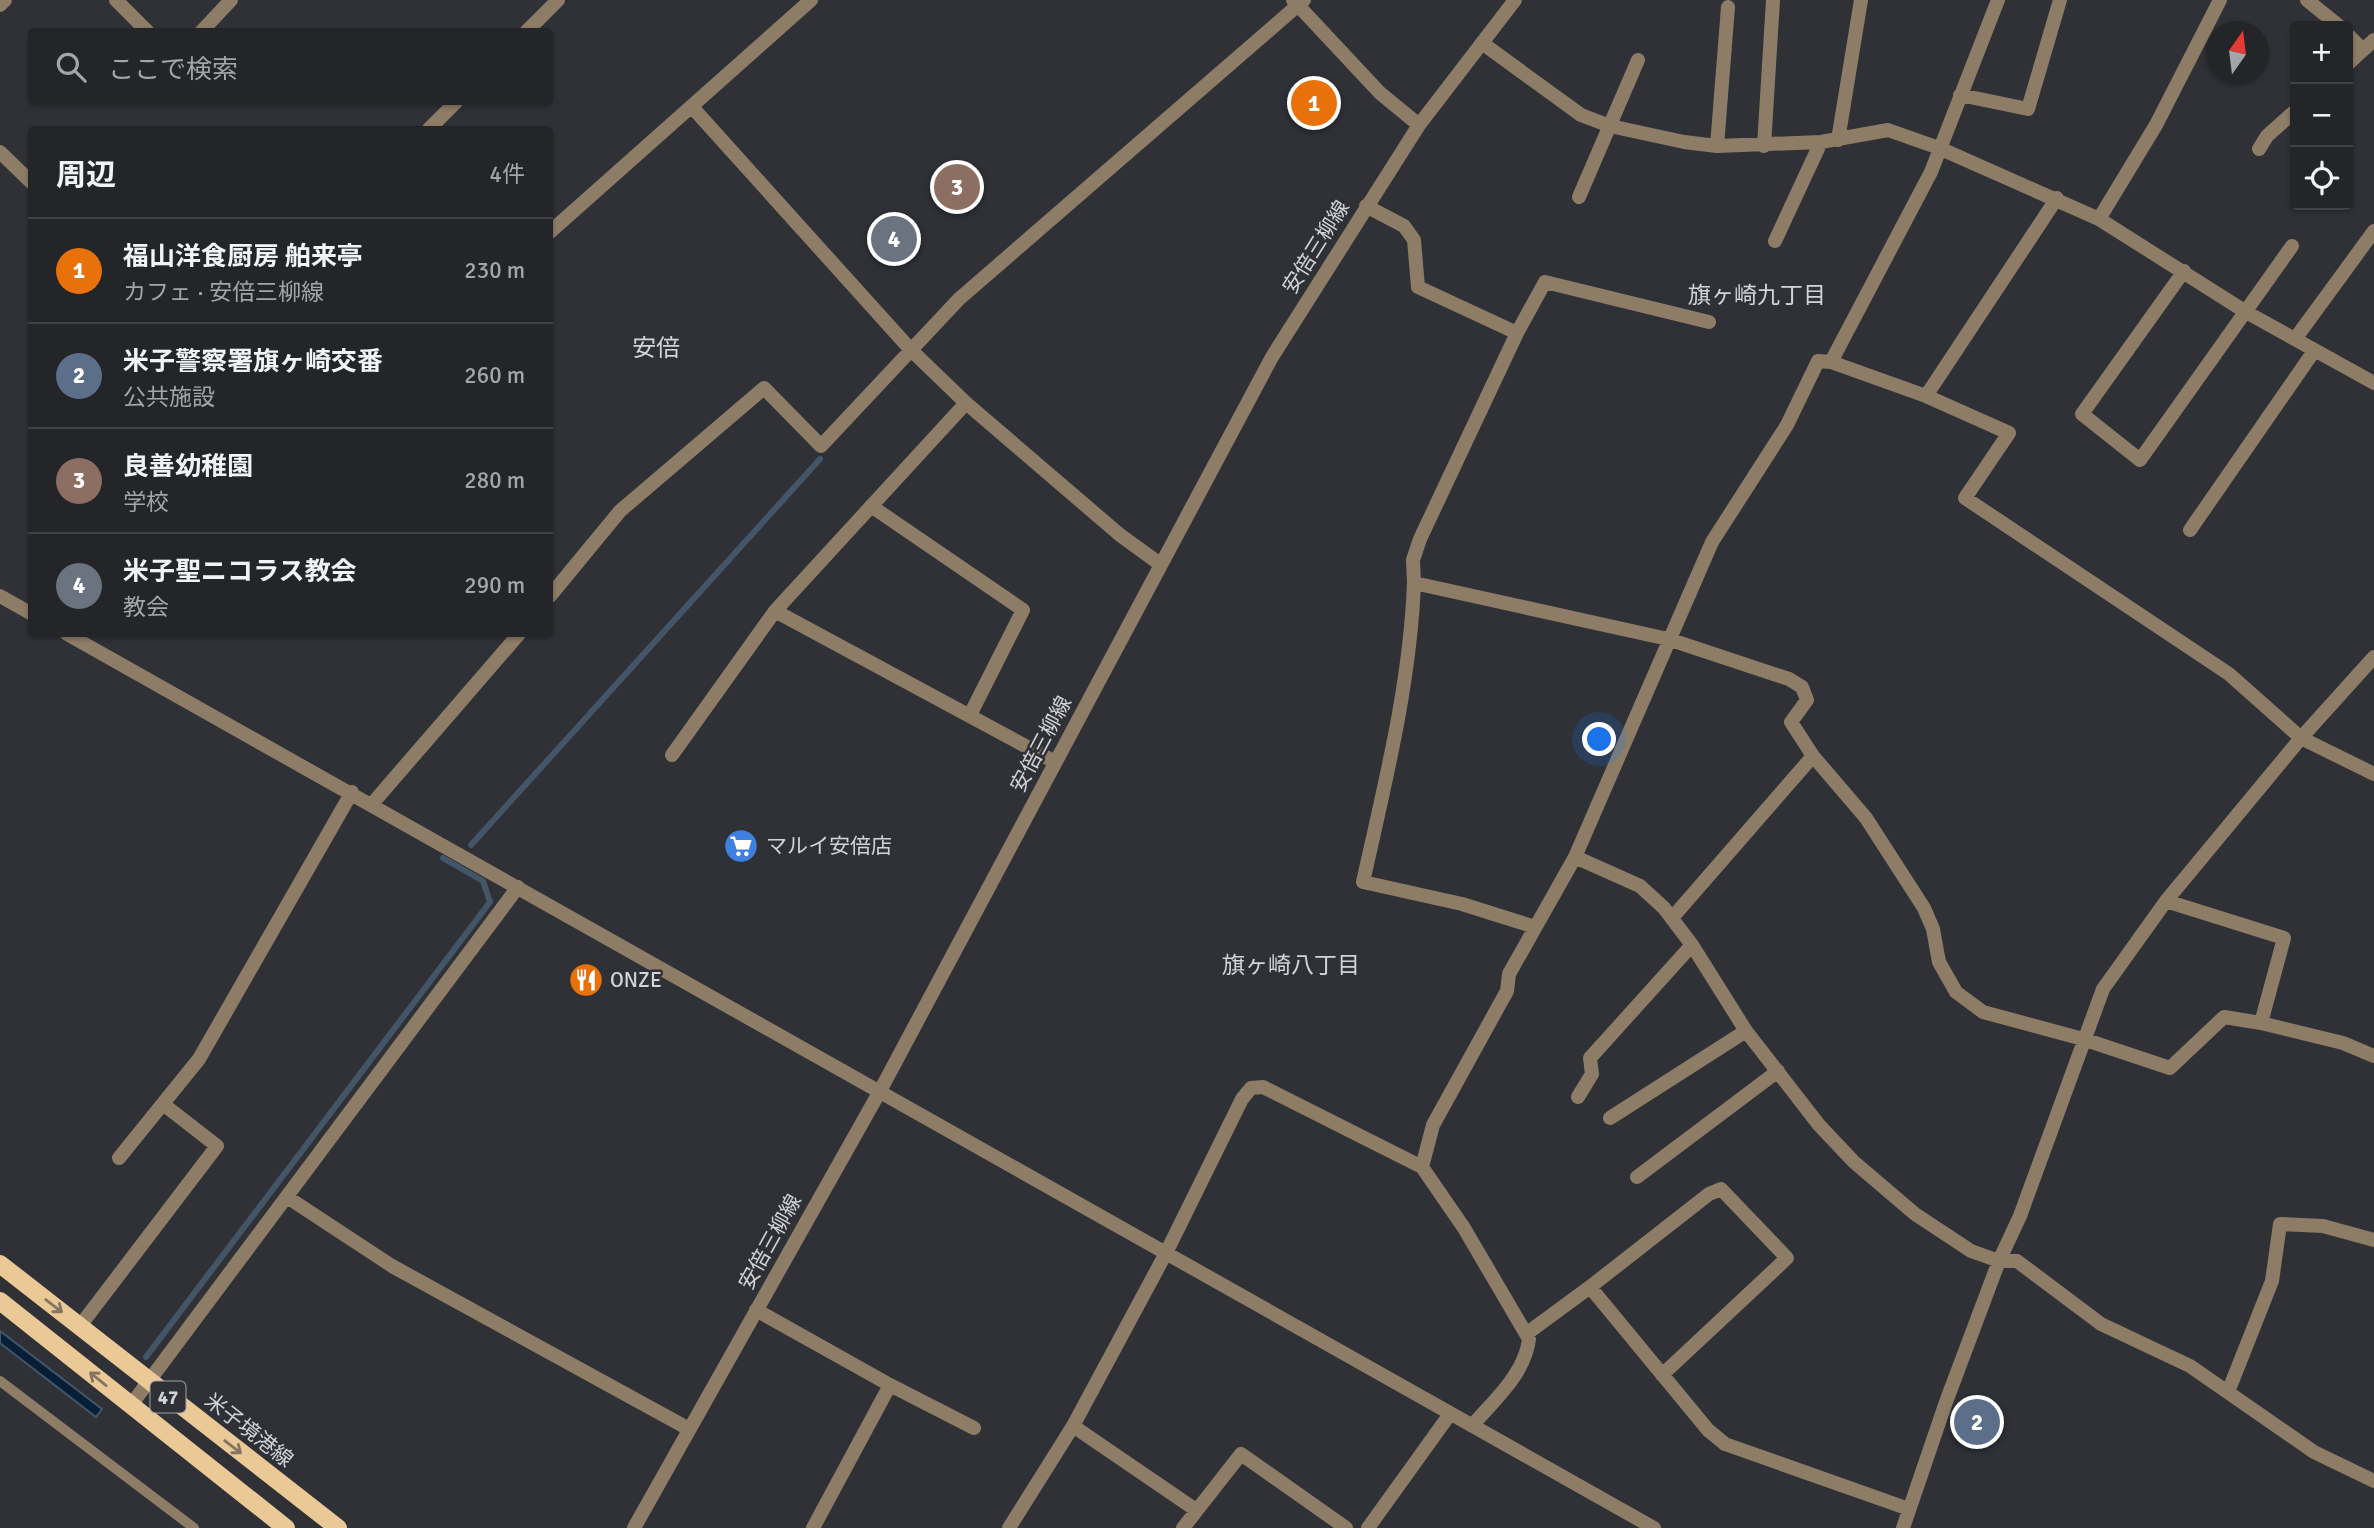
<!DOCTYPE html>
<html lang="ja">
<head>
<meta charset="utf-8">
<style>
  :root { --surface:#232529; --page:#2f3135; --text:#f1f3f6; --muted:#a3a5a8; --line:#404246; --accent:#95b2f1 }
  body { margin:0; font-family:Signika,"Noto Sans JP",sans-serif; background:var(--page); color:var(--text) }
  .controls { position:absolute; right:21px; top:21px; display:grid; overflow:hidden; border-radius:7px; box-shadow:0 2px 5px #0004 }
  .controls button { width:63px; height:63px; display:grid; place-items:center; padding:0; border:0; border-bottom:2px solid var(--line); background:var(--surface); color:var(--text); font:35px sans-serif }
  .compass { position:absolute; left:2206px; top:21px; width:63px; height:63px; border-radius:50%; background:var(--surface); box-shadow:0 2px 5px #0004; rotate:14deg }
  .you { position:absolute; left:1600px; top:740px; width:24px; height:24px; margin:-18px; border:5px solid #fff; border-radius:50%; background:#1a73e8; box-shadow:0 0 0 10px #1a73e833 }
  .badge { display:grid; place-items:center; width:46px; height:46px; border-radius:50%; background:var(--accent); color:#fff; font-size:23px; font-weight:700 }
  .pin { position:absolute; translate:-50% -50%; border:4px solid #fff; box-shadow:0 2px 7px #0006 }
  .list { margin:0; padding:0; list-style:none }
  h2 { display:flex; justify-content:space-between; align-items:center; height:91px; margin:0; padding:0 28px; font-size:30px }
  h2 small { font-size:23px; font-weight:400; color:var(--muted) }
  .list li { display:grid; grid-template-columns:46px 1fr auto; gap:21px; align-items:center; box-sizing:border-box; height:105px; padding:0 28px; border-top:2px solid var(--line) }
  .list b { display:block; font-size:26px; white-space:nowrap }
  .list p { margin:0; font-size:23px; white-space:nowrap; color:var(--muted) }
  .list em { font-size:23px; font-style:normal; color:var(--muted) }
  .icon { flex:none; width:38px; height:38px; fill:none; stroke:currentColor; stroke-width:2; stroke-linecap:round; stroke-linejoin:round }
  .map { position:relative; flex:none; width:2374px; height:1528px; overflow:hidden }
  .search { position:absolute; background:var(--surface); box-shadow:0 2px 5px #0004; left:28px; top:28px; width:525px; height:77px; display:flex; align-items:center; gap:18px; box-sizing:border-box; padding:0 24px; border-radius:7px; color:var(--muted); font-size:26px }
  .panel { position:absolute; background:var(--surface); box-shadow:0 2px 5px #0004; left:28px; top:126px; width:525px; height:511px; border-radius:7px }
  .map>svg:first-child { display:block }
  .water { fill:#061f36; stroke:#445567; stroke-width:2 }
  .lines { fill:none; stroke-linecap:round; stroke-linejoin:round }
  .stream { stroke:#445567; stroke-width:6 }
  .service { stroke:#8e7d66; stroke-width:10 }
  .minor { stroke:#8e7d66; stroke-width:14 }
  .tertiary { stroke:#8e7d66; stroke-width:14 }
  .primary { stroke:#ebc997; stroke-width:18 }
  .oneway { stroke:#847562 }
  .labels { text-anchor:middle; stroke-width:5; stroke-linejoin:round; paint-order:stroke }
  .shield { fill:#2f3137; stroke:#a2a3a8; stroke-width:2 }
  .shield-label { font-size:19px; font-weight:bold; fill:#d3d4d8 }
  .street-label { font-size:21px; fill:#d3d4d8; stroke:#2f3137 }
  .poi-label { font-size:21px; fill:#d3d4d8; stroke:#2f3137; text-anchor:start }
  .neighbourhood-label { font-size:23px; fill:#d3d4d8; stroke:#2f3137 }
  .quarter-label { font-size:24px; fill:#d3d4d8; stroke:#2f3137 }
</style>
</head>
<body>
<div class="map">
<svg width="2374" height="1528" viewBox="0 0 2374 1528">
  <rect width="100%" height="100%" fill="#2f3137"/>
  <path class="water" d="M0 1331 102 1409 96 1417 0 1343Z"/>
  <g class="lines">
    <path class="stream" d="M471 845 820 459
      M146 1357 490 902 483 881 443 858"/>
    <path class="service" d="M0 1381 194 1528"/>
    <path class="minor" d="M116 0 148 32
      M2307 0 2339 26
      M0 5 5 0
      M201 32 231 0
      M526 32 558 0
      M2348 35 2363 50 2348 64
      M1482 43 1581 115 1610 126 1684 142 1717 146 1821 142 1888 130 1939 148 2099 219 2246 312 2374 383
      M2363 50 2374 40
      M1960 95 2028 109 2060 0
      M428 130 456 102
      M1838 140 1861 0
      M1717 146 1728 7
      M1764 146 1773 0
      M2259 149 2267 136 2295 111
      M0 152 32 183
      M1579 197 1638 60
      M1366 206 1404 226 1414 240 1418 287 1517 333 1420 539 1413 560 1414 583 1668 639 1789 679 1802 687 1807 700 1791 722 1813 756 1866 818 1924 908 1933 929 1939 962 1956 992 1983 1012 2083 1039 2170 1068 2224 1017 2261 1023
      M2099 219 2156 125 2220 0
      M550 232 811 0
      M1775 241 1821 142
      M2184 271 2082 414 2140 460 2292 246
      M1517 333 1545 282 1709 322
      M2295 339 2374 231
      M1831 362 1931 172 1998 0
      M1926 396 2057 198
      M966 403 1120 535 1160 564
      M871 506 1023 610 970 715
      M2190 530 2314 351
      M1414 583C1410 685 1385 783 1363 882L1462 904 1535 927
      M0 596 32 614
      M550 596 620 511 764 388 821 446 959 299 1304 0
      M775 611 1055 762
      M67 634 1654 1528
      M672 755 775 611 966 403 911 350 692 107
      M372 804 519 634
      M1575 857 1712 542 1787 425 1818 361 1831 362 1926 396 2009 433 1965 498 2229 674 2301 738 2374 774
      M2166 901 2284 938 2261 1023 2343 1043 2374 1056
      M1672 918 1813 756
      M1578 1097 1592 1074 1590 1058 1692 945
      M1610 1118 1746 1031
      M119 1158 199 1059 352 792
      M1637 1177 1778 1071
      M287 1197 392 1266 689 1429
      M1590 1287 1709 1194 1721 1189 1787 1258 1662 1375
      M756 1310 890 1385 813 1528
      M80 1326 217 1146 163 1104
      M1526 1334 1590 1287 1708 1430 1725 1444 1909 1509
      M890 1385 974 1428
      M2228 1392 2272 1281 2280 1224 2323 1226 2374 1240
      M131 1405 518 887
      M1073 1426 1166 1253 1242 1099 1251 1088 1263 1087 1422 1167
      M1472 1426C1494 1400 1525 1374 1529 1339L1464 1228 1422 1167 1433 1125 1507 991 1509 974 1575 857 1640 886 1664 908 1692 945 1746 1031 1819 1125 1854 1162 1915 1214 1971 1251 1999 1261H2017L2101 1324 2190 1366 2314 1452 2374 1481
      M1009 1528 1073 1426 1196 1510
      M1183 1528 1241 1454 1346 1528
      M1368 1528 1450 1414
      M1903 1528 1946 1402 1999 1261 2020 1216 2103 989 2166 901 2301 738 2374 657"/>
    <path class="tertiary" d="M1293 0 1380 93 1419 125
      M634 1528 880 1091 1272 357 1419 125 1515 0"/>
    <path class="primary" d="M0 1264 338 1528
      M0 1301 286 1528"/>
  </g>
  <defs><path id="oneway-shaft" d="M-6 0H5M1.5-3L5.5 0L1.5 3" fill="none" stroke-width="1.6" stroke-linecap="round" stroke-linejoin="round" transform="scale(1.75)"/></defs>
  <g class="oneway">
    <use href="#oneway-shaft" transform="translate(54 1306) rotate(38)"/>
    <use href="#oneway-shaft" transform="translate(98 1379) rotate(-141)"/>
    <use href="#oneway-shaft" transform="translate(233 1447) rotate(38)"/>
  </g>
  <defs>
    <g id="supermarket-disc" transform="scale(1.75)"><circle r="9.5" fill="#3f7fe0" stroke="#2f3137"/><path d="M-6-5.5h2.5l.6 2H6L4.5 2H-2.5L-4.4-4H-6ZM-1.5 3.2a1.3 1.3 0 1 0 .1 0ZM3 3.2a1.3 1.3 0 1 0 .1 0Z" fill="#fff"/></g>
    <g id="restaurant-disc" transform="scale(1.75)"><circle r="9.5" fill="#e8710a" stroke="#2f3137"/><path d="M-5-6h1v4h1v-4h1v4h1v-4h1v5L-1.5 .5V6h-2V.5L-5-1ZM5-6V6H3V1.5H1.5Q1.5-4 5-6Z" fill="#fff"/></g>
  </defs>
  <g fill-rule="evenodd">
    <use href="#supermarket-disc" x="741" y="846"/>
    <use href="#restaurant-disc" x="586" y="980"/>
  </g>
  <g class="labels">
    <rect class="shield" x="150.5" y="1381.5" width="35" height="31" rx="5"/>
    <g class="shield-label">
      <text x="168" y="1404">47</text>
    </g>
    <g class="street-label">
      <text transform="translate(1316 247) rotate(-58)" y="7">安倍三柳線</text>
      <text transform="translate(1041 744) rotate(-62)" y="7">安倍三柳線</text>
      <text transform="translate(770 1242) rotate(-61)" y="7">安倍三柳線</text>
      <text transform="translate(249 1430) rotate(38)" y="7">米子境港線</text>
    </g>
    <g class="poi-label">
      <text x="766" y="853">マルイ安倍店</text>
      <text x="610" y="987">ONZE</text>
    </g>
    <g class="neighbourhood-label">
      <text x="1757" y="303">旗ヶ崎九丁目</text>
      <text x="1291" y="973">旗ヶ崎八丁目</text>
    </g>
    <g class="quarter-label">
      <text x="656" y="356">安倍</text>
    </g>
  </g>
</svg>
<div class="controls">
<button>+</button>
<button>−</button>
<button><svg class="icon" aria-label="locate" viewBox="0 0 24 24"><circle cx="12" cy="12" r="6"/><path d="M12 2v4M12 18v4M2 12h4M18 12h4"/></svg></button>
</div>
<svg class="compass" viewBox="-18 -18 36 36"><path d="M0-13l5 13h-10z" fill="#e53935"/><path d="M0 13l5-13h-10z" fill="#a3a5a8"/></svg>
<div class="you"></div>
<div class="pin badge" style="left:1314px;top:103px;background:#e8710a">1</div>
<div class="pin badge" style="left:1977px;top:1422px;background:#5c6f8a">2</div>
<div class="pin badge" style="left:957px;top:187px;background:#8d6e63">3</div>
<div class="pin badge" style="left:894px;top:239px;background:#6b7280">4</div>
<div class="search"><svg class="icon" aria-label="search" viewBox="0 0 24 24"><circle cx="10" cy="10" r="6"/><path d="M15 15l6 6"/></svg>ここで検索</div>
<section class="panel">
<h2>周辺<small>4件</small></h2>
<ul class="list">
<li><span class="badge" style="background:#e8710a">1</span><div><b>福山洋食厨房 舶来亭</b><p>カフェ · 安倍三柳線</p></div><em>230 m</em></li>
<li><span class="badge" style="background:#5c6f8a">2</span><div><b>米子警察署旗ヶ崎交番</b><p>公共施設</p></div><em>260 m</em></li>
<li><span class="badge" style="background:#8d6e63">3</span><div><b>良善幼稚園</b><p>学校</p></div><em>280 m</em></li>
<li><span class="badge" style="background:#6b7280">4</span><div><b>米子聖ニコラス教会</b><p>教会</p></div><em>290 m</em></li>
</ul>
</section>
</div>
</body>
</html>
